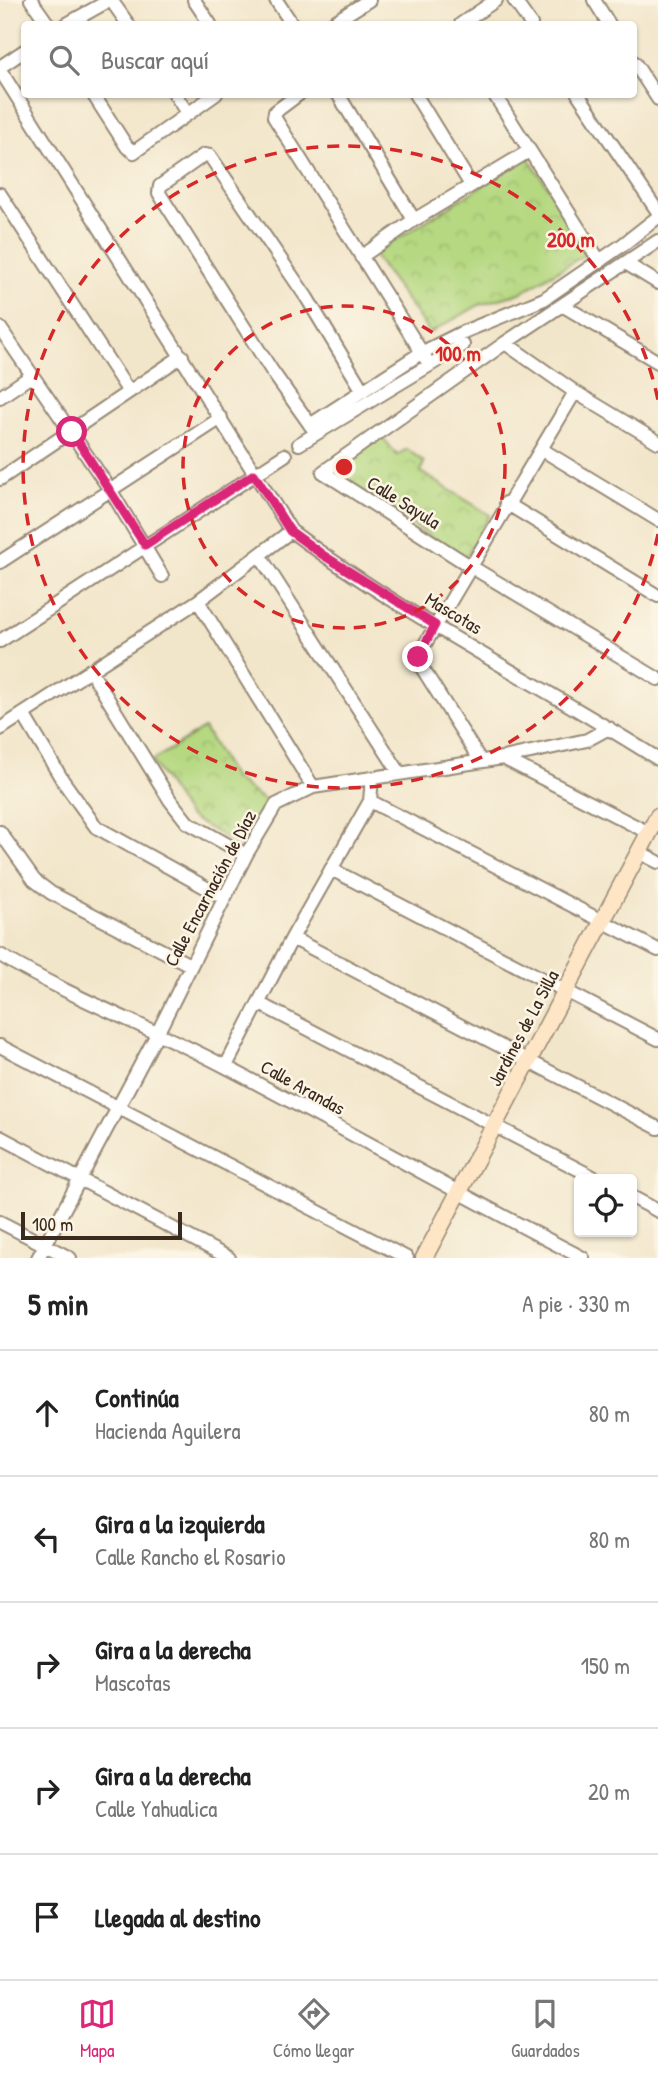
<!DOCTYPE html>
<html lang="es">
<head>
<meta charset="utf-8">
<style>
  :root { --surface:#fff; --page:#f6f6f6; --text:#222; --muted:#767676; --line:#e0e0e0; --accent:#db2777 }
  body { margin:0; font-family:"Patrick Hand",sans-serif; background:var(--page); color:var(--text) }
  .controls { position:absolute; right:21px; bottom:21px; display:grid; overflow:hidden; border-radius:7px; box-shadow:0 2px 5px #0004 }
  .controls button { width:63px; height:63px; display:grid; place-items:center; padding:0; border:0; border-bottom:2px solid var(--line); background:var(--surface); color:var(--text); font:35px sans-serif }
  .scale { position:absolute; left:21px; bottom:18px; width:161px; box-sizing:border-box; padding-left:7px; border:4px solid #3b2a1e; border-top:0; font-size:19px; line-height:24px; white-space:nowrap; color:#3b2a1e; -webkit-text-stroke:5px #fcf5e5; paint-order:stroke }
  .stop { position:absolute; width:21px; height:21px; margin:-16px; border:5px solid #db2777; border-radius:50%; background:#fff }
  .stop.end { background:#db2777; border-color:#fff; box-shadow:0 2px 7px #0008 }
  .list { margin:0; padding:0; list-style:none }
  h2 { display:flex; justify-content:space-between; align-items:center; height:91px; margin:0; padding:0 28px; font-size:30px }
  h2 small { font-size:23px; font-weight:400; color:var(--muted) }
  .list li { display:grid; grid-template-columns:46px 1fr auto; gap:21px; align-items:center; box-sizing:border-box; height:126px; padding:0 28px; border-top:2px solid var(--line) }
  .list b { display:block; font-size:26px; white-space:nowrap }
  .list p { margin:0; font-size:23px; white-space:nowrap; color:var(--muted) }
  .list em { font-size:23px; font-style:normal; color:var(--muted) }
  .icon { flex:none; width:38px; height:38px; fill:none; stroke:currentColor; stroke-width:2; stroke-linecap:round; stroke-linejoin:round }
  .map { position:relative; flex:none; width:658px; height:1258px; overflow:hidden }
  .search { position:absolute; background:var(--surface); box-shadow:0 2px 5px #0004; left:21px; right:21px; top:21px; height:77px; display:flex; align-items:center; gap:18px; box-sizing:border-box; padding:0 24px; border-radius:7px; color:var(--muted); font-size:26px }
  .sheet { height:721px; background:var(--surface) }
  nav { display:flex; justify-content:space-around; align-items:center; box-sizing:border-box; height:98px; border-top:2px solid var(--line); background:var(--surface); font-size:19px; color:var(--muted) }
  nav a { display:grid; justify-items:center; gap:4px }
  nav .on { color:var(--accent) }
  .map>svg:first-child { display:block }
  .park { fill:url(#park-crowns); stroke:#788150; stroke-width:2 }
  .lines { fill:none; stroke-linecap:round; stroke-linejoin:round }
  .street-casing { stroke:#968874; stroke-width:16 }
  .secondary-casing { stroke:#968874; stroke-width:19 }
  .street { stroke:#fff; stroke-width:12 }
  .secondary { stroke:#fde5c5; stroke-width:16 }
  .route { stroke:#db2777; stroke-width:9 }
  .ring { fill:none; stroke:#d62828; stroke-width:3.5; stroke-dasharray:12 9 }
  .labels { text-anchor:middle; stroke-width:5; stroke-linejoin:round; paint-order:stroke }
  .street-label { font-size:19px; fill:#3b2a1e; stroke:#fcf5e5 }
  .centre { fill:#d62828; stroke:#fcf5e5; stroke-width:3.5 }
  .ring-label { font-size:21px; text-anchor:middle; font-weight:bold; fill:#d62828; stroke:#fcf5e5; stroke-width:5; stroke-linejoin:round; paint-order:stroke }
</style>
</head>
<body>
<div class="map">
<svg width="658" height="1258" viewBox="0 0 658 1258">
  <defs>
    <pattern id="park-crowns" width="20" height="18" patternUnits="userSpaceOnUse" patternTransform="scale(1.75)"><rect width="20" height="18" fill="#b5d881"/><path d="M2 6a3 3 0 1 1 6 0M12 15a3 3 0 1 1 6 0" fill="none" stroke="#9dba6f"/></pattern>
  </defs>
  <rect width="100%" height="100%" fill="#fcf5e5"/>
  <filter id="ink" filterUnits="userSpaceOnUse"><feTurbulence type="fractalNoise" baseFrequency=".0143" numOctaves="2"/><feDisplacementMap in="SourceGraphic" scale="14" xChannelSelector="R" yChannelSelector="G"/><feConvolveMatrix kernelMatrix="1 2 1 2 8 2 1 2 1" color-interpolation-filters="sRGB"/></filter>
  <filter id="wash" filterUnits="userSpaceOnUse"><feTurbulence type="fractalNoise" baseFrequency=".00686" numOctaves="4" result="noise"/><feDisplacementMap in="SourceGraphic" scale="28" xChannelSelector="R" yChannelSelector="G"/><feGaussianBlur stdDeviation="1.57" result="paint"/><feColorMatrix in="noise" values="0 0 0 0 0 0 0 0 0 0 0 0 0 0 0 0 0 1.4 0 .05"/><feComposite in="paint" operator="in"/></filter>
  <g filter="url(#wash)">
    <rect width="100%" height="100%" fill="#f2e6ca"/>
    <path class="park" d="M528 157 591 251 520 293 479 305 430 333 373 254Z
      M381 435 397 455 407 449 424 462 421 472 490 515 465 558 331 474Z
      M204 728 234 779 268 803 245 849 188 816 152 761Z"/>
  </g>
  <g filter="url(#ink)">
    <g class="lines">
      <g class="street-casing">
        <path id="street" d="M31 0 48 24
          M111 0 128 24
          M194 0 210 24
          M276 0 292 24
          M514 0 531 24
          M594 0 609 24
          M67 24 110 0
          M331 24 369 0
          M461 24 496 0
          M634 62 658 99
          M0 67 24 51
          M0 70 291 531C406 617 537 682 658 759
          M93 94 127 147 134 152 216 94
          M175 94 187 113
          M299 94 275 112 274 117 429 364
          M338 94 414 220
          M415 94 471 185
          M494 94 600 262
          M578 94 658 212
          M0 194 129 392
          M658 241 505 343 323 472 470 566 658 679
          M361 257 414 220 529 151
          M627 264 658 283
          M562 305 658 362
          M0 328 111 491 162 576
          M505 343 575 392 658 442
          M0 397 31 376
          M310 425 421 353 461 333 544 299 621 246 658 217
          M316 433 272 371 159 193 160 186 204 155 210 156 307 298 363 391
          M299 444 463 345
          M541 449 658 520
          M0 479 182 356
          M506 503 658 596
          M260 556 399 772
          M0 562 221 418
          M198 601 313 787
          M0 641 285 455
          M90 670 170 800 187 822 246 855
          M23 714 63 781 96 827 223 897
          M0 729 198 601 291 531
          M503 758 649 833
          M480 760 419 663V654L575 392
          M372 778 370 801 658 950
          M0 832 34 880 51 893 190 965
          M639 852 658 862
          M331 869 658 1039
          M292 938 658 1128
          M0 955C73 999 153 1028 228 1068 347 1130 464 1197 583 1258
          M260 1004 597 1179
          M0 1046 407 1258
          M226 1066 292 938 370 801
          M0 1137 229 1258
          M632 1197 658 1211
          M0 1222 70 1258
          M38 1258 157 1034 246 855 276 805 313 787 503 758 587 740 609 728"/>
      </g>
      <g class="secondary-casing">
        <path id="secondary" d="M424 1258 658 816"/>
      </g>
      <use href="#street" class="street"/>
      <use href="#secondary" class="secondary"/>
    </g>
  </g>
  <g class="lines" filter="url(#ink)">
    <path class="route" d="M72 432 145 545 254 474 290 531 323 555 435 625 418 657"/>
  </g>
  <g class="ring">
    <circle cx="344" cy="467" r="161"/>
    <path d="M658 534A321 321 0 1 1 658 400"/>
  </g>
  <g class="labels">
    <g class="street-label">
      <text transform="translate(404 502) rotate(32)" y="7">Calle Sayula</text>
      <text transform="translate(454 613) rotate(31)" y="7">Mascotas</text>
      <text transform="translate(210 888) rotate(-62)" y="7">Calle Encarnación de Díaz</text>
      <text transform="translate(523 1028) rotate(-62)" y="7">Jardines de La Silla</text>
      <text transform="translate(303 1087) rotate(29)" y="7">Calle Arandas</text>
    </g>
  </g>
  <circle cx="344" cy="467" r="10" class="centre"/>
  <g class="ring-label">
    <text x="571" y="247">200 m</text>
    <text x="458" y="361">100 m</text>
  </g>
</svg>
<div class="controls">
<button><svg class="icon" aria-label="locate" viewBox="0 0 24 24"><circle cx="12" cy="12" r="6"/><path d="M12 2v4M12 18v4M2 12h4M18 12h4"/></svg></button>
</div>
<div class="scale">100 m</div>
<div class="stop" style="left:72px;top:432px"></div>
<div class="stop end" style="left:418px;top:657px"></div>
<div class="search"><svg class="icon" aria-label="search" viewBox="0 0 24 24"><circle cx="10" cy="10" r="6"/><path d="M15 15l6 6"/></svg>Buscar aquí</div>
</div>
<section class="sheet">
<h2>5 min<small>A pie · 330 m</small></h2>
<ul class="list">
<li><svg class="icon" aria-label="ahead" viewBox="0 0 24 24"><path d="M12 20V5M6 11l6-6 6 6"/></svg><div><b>Continúa</b><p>Hacienda Aguilera</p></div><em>80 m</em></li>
<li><svg class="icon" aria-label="left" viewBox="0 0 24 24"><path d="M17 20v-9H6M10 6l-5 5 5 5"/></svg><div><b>Gira a la izquierda</b><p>Calle Rancho el Rosario</p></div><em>80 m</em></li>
<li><svg class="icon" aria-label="right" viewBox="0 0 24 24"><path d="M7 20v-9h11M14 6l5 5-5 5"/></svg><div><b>Gira a la derecha</b><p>Mascotas</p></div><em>150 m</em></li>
<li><svg class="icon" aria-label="right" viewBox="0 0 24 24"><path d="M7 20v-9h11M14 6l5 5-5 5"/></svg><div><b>Gira a la derecha</b><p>Calle Yahualica</p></div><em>20 m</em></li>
<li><svg class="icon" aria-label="arrive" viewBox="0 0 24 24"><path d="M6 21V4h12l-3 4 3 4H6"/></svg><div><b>Llegada al destino</b></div></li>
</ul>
</section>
<nav>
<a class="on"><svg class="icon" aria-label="map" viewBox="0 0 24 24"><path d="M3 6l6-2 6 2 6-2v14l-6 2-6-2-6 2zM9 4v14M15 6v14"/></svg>Mapa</a>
<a><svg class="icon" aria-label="directions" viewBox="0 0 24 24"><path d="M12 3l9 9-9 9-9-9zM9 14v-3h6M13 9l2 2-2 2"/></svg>Cómo llegar</a>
<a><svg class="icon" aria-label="saved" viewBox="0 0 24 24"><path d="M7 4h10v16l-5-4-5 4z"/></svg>Guardados</a>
</nav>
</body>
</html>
